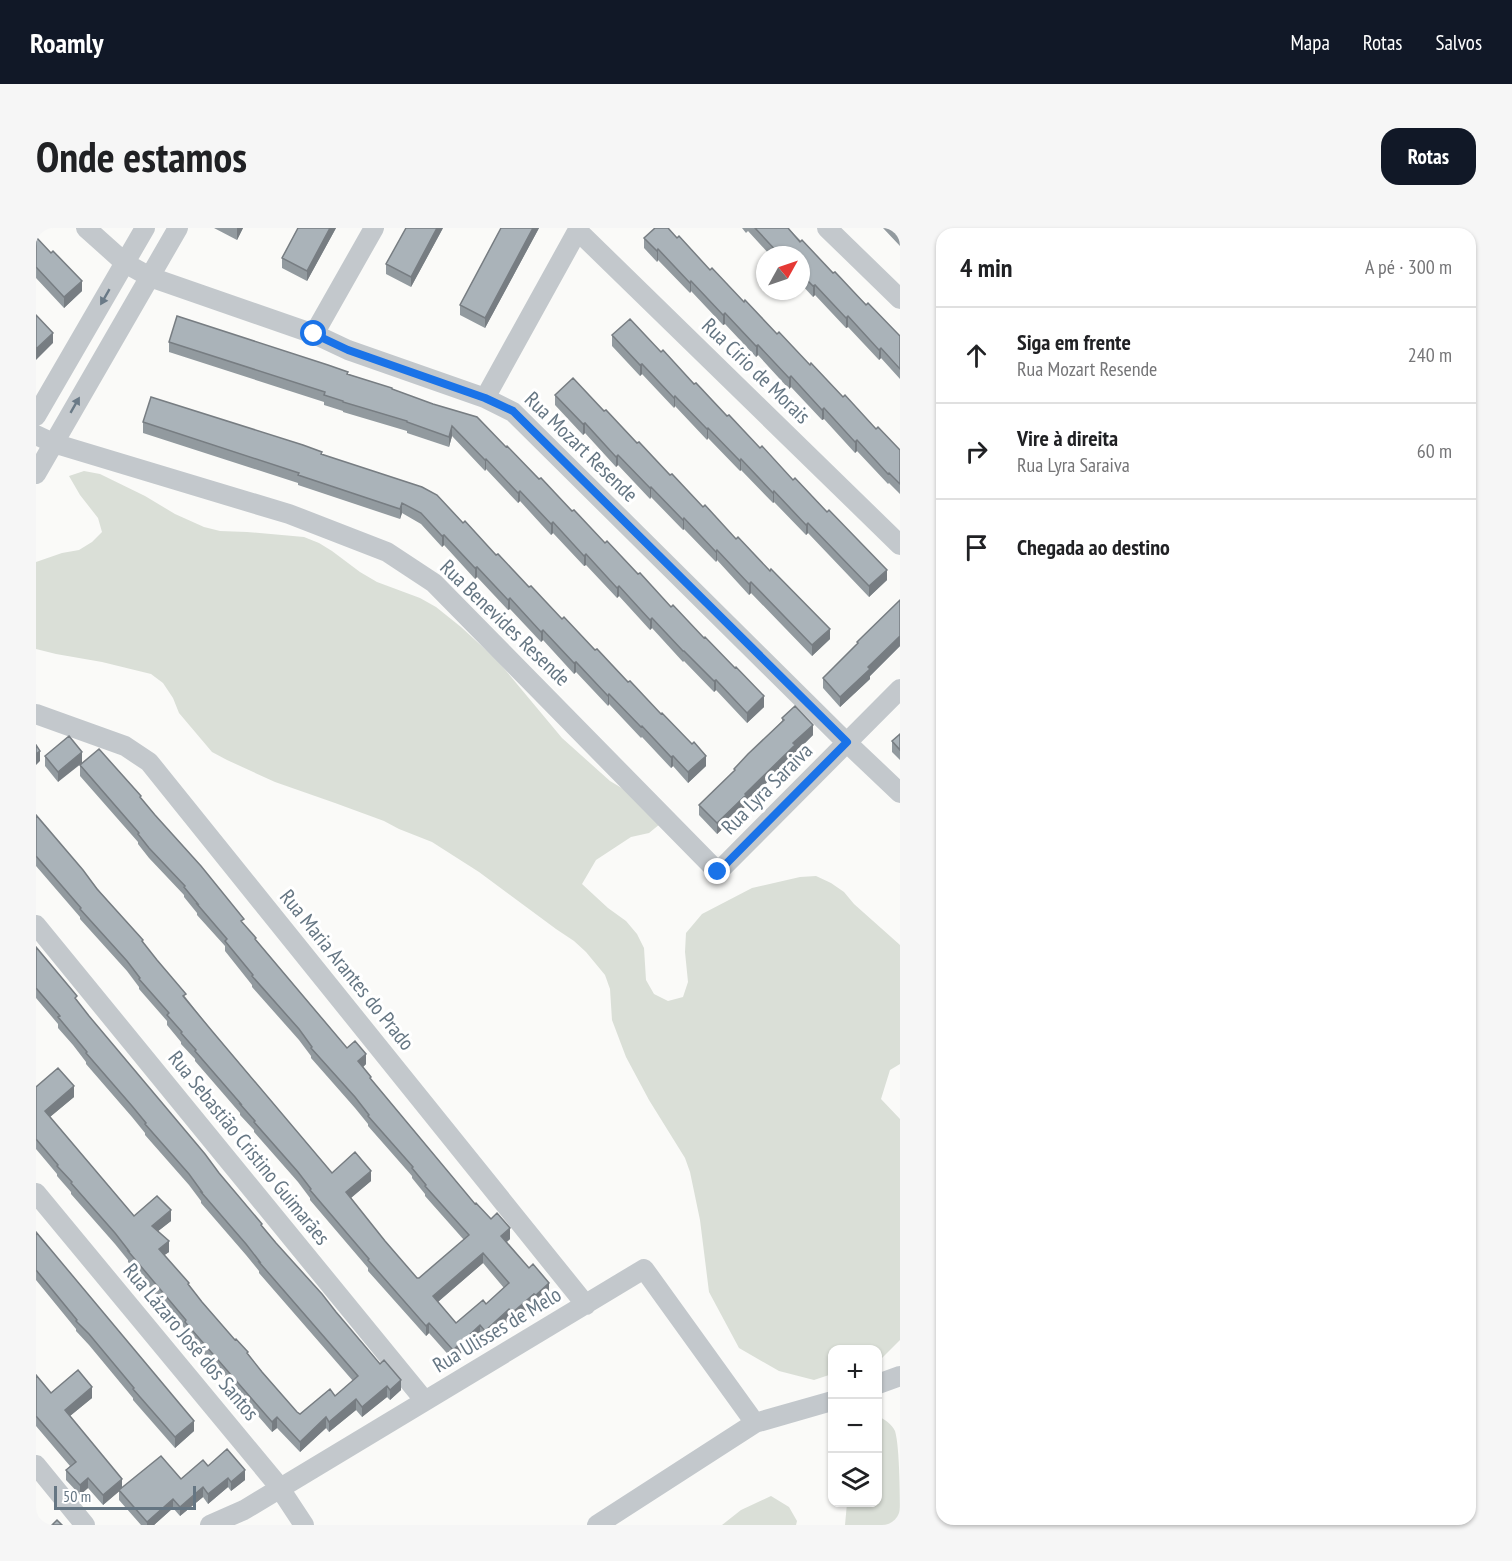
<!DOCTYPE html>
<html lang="pt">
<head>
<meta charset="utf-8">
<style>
  :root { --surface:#fff; --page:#f6f6f6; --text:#202124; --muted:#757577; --line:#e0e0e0; --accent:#111827 }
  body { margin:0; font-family:"PT Sans Narrow",sans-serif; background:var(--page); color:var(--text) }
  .controls { position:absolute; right:18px; bottom:18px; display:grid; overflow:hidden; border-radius:12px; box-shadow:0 2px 4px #0004 }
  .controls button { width:54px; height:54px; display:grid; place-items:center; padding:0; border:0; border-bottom:2px solid var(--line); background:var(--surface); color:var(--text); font:30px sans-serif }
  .compass { position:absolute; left:720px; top:18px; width:54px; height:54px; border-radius:50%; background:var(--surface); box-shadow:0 2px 4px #0004; rotate:50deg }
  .scale { position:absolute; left:18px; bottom:15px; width:142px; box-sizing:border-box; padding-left:6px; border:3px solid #657683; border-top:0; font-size:16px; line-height:21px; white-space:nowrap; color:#657683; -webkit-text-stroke:4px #fff; paint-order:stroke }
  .stop { position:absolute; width:18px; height:18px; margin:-14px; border:4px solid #1a73e8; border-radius:50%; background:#fff }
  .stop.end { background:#1a73e8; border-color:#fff; box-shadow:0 2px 6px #0008 }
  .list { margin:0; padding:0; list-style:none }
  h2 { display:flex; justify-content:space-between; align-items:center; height:78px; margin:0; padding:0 24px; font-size:26px }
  h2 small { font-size:20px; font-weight:400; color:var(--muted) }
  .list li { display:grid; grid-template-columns:39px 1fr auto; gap:18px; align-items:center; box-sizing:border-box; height:96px; padding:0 24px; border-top:2px solid var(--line) }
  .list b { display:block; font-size:22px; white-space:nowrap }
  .list p { margin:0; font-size:20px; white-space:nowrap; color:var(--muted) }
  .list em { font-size:20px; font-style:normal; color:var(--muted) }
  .icon { flex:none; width:33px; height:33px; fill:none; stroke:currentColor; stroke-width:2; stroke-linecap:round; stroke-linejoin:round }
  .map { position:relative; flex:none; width:864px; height:1297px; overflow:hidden; border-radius:18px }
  header { display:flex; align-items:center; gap:36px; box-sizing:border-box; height:84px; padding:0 30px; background:var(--accent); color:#fff }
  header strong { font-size:28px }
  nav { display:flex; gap:33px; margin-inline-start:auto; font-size:21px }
  .intro { display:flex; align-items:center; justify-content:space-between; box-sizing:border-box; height:144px; padding:0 36px }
  h1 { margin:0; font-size:42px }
  .button { padding:15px 27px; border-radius:18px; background:var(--accent); color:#fff; font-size:21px; font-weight:700 }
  main { display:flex; gap:36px; padding:0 36px }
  aside { flex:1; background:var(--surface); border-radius:18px; box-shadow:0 2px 4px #0004 }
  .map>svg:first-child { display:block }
  .green { fill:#dadfd7 }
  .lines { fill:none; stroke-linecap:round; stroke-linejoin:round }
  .minor { stroke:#c3c8cc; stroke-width:20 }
  .wall { fill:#929a9f; fill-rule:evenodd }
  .shaded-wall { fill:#777d82 }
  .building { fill:#aab3b9; stroke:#777d82; stroke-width:1.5; fill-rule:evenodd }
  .oneway { fill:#6a7a87 }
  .route { stroke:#1a73e8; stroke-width:8 }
  .labels { text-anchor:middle; stroke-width:6; stroke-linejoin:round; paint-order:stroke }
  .street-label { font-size:21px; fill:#657683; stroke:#fff }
</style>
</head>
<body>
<header>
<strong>Roamly</strong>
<nav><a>Mapa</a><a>Rotas</a><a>Salvos</a></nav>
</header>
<div class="intro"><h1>Onde estamos</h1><a class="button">Rotas</a></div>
<main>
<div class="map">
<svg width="864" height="1297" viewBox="0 0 864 1297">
  <rect width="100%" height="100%" fill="#fafaf8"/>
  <path class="green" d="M48 243 64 246 109 268 139 286 168 299 184 303 211 304 268 309 283 315 296 323 324 344 341 354 384 370 400 379 425 399 461 432 526 510 574 553 604 571 624 596 613 605 595 609 560 632 546 656 572 680 590 693 601 706 608 720 610 752 618 766 632 773 647 769 652 754 649 724 650 705 666 686 716 660 764 649 780 648 795 655 808 664 818 676 864 717V836L854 842 845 871 864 891V1112L844 1132H842V1122H796V1146L778 1152 743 1143 703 1120 673 1064 664 992 654 944 649 930 613 872 590 829 576 792 574 761 569 747 550 724 538 713 520 701 443 644 396 614 363 601 348 593 299 575 239 554 191 532 176 524 143 485 137 470 127 455 115 446 66 434 20 426 0 421V334L26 325 43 322 56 314 66 304 62 290 44 267 33 248Z
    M842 1188C848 1191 856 1196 859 1203 864 1219 864 1276 864 1297H809L811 1275 842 1274Z
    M735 1268 753 1279 761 1293 760 1297H686L705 1282Z"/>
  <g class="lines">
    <path class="minor" d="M50 0 89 35 114 49 278 106 312 122 449 170 477 184 805 509 864 565
      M791 0 864 71
      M542 3 864 317
      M278 106 338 0
      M449 170 543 0
      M0 188 109 0
      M0 207 17 215 253 286 351 324 398 355 682 644 864 461
      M0 246 142 0
      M0 486 89 518 113 534 550 1077
      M0 697 389 1173
      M0 965 241 1256 268 1297
      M842 1156 864 1148
      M0 1237 49 1297
      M174 1297 208 1282 608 1041 719 1195
      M561 1297 719 1195 796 1173"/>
  </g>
  <path class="wall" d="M178 0H207L201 12Z
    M262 0H300L271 53 246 40V30Z
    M407 0 375 59 350 46V36Z
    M465 0H503L449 100 424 87V77Z
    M706 0H752L797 45 864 108V151L845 130 843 132 812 99 810 100 779 67 777 69 765 56V27H734L712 3 710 5Z
    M847 0H864V18Z
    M0 9 46 63 28 80 0 50Z
    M608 10H641L840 201 864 222V266L853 255 852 256 821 223 819 225 788 191 786 192 755 159 753 161 722 127 720 129 689 96 687 97 655 63 654 65 622 32 621 34 608 20Z
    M576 107 625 124 691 188 851 352 833 369 772 305 770 307 738 274 737 275 705 242 704 243 672 210 671 212 639 178 638 180 606 146 604 148 576 118Z
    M133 114 312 146 356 161 470 219 569 315 728 479 711 495 680 462 678 464 648 433 647 434 616 400 614 402 583 368 581 370 550 337 548 338 517 305 515 307 484 273 482 275 450 241 449 243 416 208 413 219 371 205V203L307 184V183L288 177V174L133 124Z
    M519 167 568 183 634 247 794 411 776 428 715 365 713 367 681 332 680 334 648 301 647 302 615 269 614 271 582 237 580 239 549 205 547 207 519 177Z
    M107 194 286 226 427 295 526 391 670 538 652 555 637 538 635 540 606 509 605 510 573 476 572 478 540 444 538 446 507 412 505 414 474 381 472 382 441 349 439 351 408 317 406 319 385 296 366 285 364 291 262 257V255L107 205Z
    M864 372V418L834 448V451L804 479 787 460V450L821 416V414Z
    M746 490 777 507 759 525V527L710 575V578L681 606 663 587V577L698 543V541L746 493Z
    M864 506V532L856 524V513Z
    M33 508 22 554 9 538V528Z
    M44 537 105 570 220 712 311 820 330 836 327 839 335 851 439 976 474 1011 471 1014 513 1065 500 1077 498 1076 476 1096 473 1092 449 1113 444 1108 417 1132 393 1105 390 1108 332 1043V1040L274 972V970L262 954 218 904V902L204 887V885L159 833V831L145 816V814L131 797V793L103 761V759L91 743 44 691V689L0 638V587L107 715 176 803 296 945 335 953 315 970 349 1013 381 1050H383L428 1012 389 968V966L376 950V948L332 898V896L319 880 275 830V828L263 812 216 759V757L189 723V718L161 687V685L148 669V667L113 630 102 616V614L44 548ZM447 1035 468 1060 450 1076 420 1095 402 1074Z
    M0 719 53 788 240 1015 300 1084 365 1162 354 1172 351 1169 326 1189 320 1182 293 1204 290 1200 264 1224 241 1200 236 1204 149 1104V1101L136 1085 92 1034V1032L79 1016 35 966V964L21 948V946L0 921V859L38 869 14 889 98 988 135 993 122 1003 133 1024 128 1027 166 1074 261 1184 264 1186 299 1168 317 1153 223 1045V1043L210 1027 165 975V973L153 957 109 907V905L96 889 50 836V834L37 817 22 800V796L0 770Z
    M0 1004 158 1203 139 1220 97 1172V1170L53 1117 40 1103V1101L0 1052Z
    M0 1147 15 1165 56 1170 34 1188 86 1260 145 1251 172 1238 209 1252 195 1263 192 1259 172 1276 167 1269 144 1288 137 1280 118 1297H105L83 1272V1263L67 1277 52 1260 44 1267 30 1252V1242L34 1238 0 1198Z"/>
  <path class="shaded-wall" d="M201 0H207L201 12Z
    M294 0H300L271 53V43Z
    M401 0H407L375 59V49Z
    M497 0H503L449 100V90Z
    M622 21V32L621 34V23Z
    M46 53V63L28 80V69Z
    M655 53V63L654 65V55Z
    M779 57V67L777 69V58Z
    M689 85V96L687 97V87Z
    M812 88V99L810 100V90Z
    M17 105V115L0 132V121Z
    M722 117V127L720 129V118Z
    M845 120V130L843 132V122Z
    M606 136V146L604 148V137Z
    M755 148V159L753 161V150Z
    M639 168V178L638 180V170Z
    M788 180V191L786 192V182Z
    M549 195V205L547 207V196Z
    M416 198V208L413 219V209Z
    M672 200V210L671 212V201Z
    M821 212V223L819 225V214Z
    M582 227V237L580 239V229Z
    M450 231V241L449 243V232Z
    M705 231V242L704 243V233Z
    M615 259V269L614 271V260Z
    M484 263V273L482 275V265Z
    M738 263V274L737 275V265Z
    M366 275V285L364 291V281Z
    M648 290V301L647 302V292Z
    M517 294V305L515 307V296Z
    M772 295V305L770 307V297Z
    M408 307V317L406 319V308Z
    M681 322V332L680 334V324Z
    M550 326V337L548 338V328Z
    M441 339V349L439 351V340Z
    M851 342V352L833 369V358Z
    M715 354V365L713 367V356Z
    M583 358V368L581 370V360Z
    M474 370V381L472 382V372Z
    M616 390V400L614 402V392Z
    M794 401V411L776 428V417Z
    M507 402V412L505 414V404Z
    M864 408V418L834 448V451L804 479V469L832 439Z
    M540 434V444L538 446V435Z
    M680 452V462L678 464V453Z
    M573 466V476L572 478V468Z
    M728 468V479L711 495V485Z
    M777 497V507L759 525V527L710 575V578L681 606V595L757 515Z
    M4 523V533L0 537V526Z
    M46 524V535L22 554V544Z
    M637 528V538L635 540V529Z
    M670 528V538L652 555V544Z
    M330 826V836L322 844V833Z
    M38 858V869L9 893V883Z
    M335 943V953L310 974V964Z
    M135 982V993L116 1008V998Z
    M474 1000V1011L465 1018V1008Z
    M133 1013V1024L123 1031V1021Z
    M447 1025V1035L397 1078V1068Z
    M513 1055V1065L500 1077V1067Z
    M498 1066V1076L476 1096V1085Z
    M473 1081V1092L449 1113V1103Z
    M393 1095V1105L390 1108V1098Z
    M444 1097V1108L417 1132V1122Z
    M365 1152V1162L354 1172V1162Z
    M351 1158V1169L326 1189V1179Z
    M56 1159V1170L29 1192V1182Z
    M320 1171V1182L293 1204V1194Z
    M241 1189V1200L236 1204V1194Z
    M290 1189V1200L264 1224V1214Z
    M158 1193V1203L139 1220V1209Z
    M209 1242V1252L195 1263V1254Z
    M52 1250V1260L44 1267V1257Z
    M192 1250V1259L172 1276V1266Z
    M86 1251V1261L67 1277V1267Z
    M167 1259V1269L144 1288V1279Z
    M137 1271V1280L118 1297H111V1294Z"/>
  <path class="building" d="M262 0H294L271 43 246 30Z
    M370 0H401L375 49 350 36Z
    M465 0H497L449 90 424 77Z
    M619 0H632L641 10 643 8 674 42 676 40 708 74 709 72 741 106 743 104 774 137 775 135 807 169 809 167 840 201 842 199 864 222V256L853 245 852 246 821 212 819 214 788 180 786 182 755 148 753 150 722 117 720 118 689 85 687 87 655 53 654 55 622 21 621 23 608 10Z
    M719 0H752L764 14 766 12 797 45 799 44 830 77 832 75 864 108V141L845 120 843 122 812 88 810 90 779 57 777 58 765 46V27H747L746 25 744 27Z
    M857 0H864V8Z
    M0 9 15 25 17 23 46 53 28 69 0 39Z
    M0 87 17 105 0 121Z
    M141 88 292 137 312 144 311 146 356 160V161L397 176 441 189 470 219 471 218 503 251 505 250 536 283 538 282 569 315 571 313 602 346 604 345 635 379 637 377 668 410 669 409 699 440 700 439 728 468 711 485 680 452 678 453 648 423H647L616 390 614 392 583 358 581 360 550 326 548 328 517 294 515 296 484 263 482 265 450 231 449 232 416 198 413 209 371 194V193L307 174V173L288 167 289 164 133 114Z
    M594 91 625 124 627 122 658 156 660 155 691 188 693 187 724 220 726 218 757 252 759 250 791 284 793 282 851 342 833 358 772 295 770 297 738 263 737 265 705 231 704 233 672 200 671 201 639 168 638 170 606 136 604 137 576 107Z
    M537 150 568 183 570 182 601 215 603 214 634 247 636 246 667 279 669 277 700 311 702 309 734 343 735 341 794 401 776 417 715 354 713 356 681 322 680 324 648 290 647 292 615 259 614 260 582 227 580 229 549 195 547 196 519 167Z
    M115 169 267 217 286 224 285 226 386 259 401 267 427 295 429 293 460 327 462 326 493 359 495 358 526 391 528 389 559 422 561 421 592 454 594 453 625 486 626 485 656 516 658 514 670 528 652 544 637 528 635 529 606 498 605 499 573 466 572 468 540 434 538 435 507 402 505 404 474 370 472 372 441 339 439 340 408 307 406 308 385 285 366 275 364 281 262 247 263 245 107 194Z
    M864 372V408L832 439 834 441 804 469 787 450 822 415 821 414Z
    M759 478 777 497 757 515 759 517 709 566 710 567 681 595 663 577 699 542 698 541 712 526 748 492 746 490Z
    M864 506V522L856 513Z
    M33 508 46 524 22 544 9 528Z
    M0 517 4 523 0 526Z
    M63 521 105 568 104 569 119 587 165 638 208 691 205 693 220 710 219 711 311 820 319 813 330 826 322 833 335 849 334 850 439 976 440 975 455 991 461 985 474 1000 465 1008 493 1040 497 1036 513 1055 500 1067 498 1066 476 1085 473 1081 449 1103 444 1097 417 1122 393 1095 390 1098 332 1032 333 1031 274 962 275 961 262 944 218 894 219 893 204 876H205L159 823 160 822 145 805 146 804 131 787 133 785 103 751 104 750 91 733 44 681 45 680 0 628V587L47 642 61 661 107 712 106 713 121 732 150 766 147 768 176 803 296 945 319 924 335 943 310 964 349 1013 381 1050H383L433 1007 389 958 390 957 376 940 377 939 332 888 333 887 319 869 275 820 276 819 263 801 216 748 217 747 189 713 191 711 161 676H162L148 659 149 658 113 620 102 606 103 605 44 537ZM447 1025 473 1055 450 1076 447 1072 420 1095 397 1068Z
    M0 719 41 768 39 770 53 788 169 926 183 945 226 996 225 997 240 1015 286 1066 300 1084 344 1136 348 1132 365 1152 354 1162 351 1158 326 1179 320 1171 293 1194 290 1189 264 1214 241 1189 236 1194 149 1094 150 1092 92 1023H93L79 1005 35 955 36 954 21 938 22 937 0 911V859L22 840 38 858 9 883 98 988 121 968 135 982 116 998 133 1013 123 1021 153 1055 152 1056 166 1074 199 1112 200 1111 212 1124 211 1125 226 1144 261 1184 264 1186 294 1161 299 1168 322 1148 223 1034H224L210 1016 165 964H166L153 946 109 896 110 895 96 878 50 825 51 824 37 807 22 789 24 788 0 760Z
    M0 1004 158 1193 139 1209 97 1161 98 1160 53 1106 40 1093 41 1092 0 1042Z
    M42 1142 56 1159 29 1182 86 1251 67 1267 52 1250 44 1257 30 1242 40 1234 0 1188V1147L15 1165Z
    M191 1221 209 1242 195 1254 192 1250 172 1266 167 1259 144 1279 137 1271 111 1294 83 1262 125 1228 145 1251 167 1232 172 1238Z
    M21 1292 26 1297H16Z"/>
  <defs><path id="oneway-solid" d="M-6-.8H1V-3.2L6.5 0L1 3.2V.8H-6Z" transform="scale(1.5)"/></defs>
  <g class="oneway">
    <use href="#oneway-solid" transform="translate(69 69) rotate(120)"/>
    <use href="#oneway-solid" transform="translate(39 177) rotate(-60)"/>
  </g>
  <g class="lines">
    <path class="route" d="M278 106 312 122 449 170 477 183 811 514 682 644"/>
  </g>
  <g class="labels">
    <g class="street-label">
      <text transform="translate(720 143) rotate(44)" y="7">Rua Círio de Morais</text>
      <text transform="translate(545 219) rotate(44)" y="7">Rua Mozart Resende</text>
      <text transform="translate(469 395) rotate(44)" y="7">Rua Benevides Resende</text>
      <text transform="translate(731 561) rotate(-45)" y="7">Rua Lyra Saraiva</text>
      <text transform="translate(311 742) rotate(51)" y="7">Rua Maria Arantes do Prado</text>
      <text transform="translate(213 920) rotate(51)" y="7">Rua Sebastião Cristino Guimarães</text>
      <text transform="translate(461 1102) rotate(-31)" y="7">Rua Ulisses de Melo</text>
      <text transform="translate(155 1114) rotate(50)" y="7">Rua Lázaro José dos Santos</text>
    </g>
  </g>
</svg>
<div class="controls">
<button>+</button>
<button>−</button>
<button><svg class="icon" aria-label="layers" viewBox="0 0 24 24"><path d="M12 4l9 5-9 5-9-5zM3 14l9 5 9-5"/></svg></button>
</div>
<svg class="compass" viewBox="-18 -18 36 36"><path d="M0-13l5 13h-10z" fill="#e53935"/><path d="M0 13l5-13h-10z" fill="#757577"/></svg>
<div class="scale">50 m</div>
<div class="stop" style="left:278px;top:106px"></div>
<div class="stop end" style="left:682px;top:644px"></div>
</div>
<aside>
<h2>4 min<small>A pé · 300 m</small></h2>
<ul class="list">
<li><svg class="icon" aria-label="ahead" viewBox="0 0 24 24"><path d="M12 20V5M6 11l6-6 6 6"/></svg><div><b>Siga em frente</b><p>Rua Mozart Resende</p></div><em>240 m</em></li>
<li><svg class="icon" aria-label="right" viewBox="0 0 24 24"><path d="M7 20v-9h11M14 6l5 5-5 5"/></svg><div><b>Vire à direita</b><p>Rua Lyra Saraiva</p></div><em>60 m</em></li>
<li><svg class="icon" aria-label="arrive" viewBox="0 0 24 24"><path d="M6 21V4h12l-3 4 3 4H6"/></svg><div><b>Chegada ao destino</b></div></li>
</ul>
</aside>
</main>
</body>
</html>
